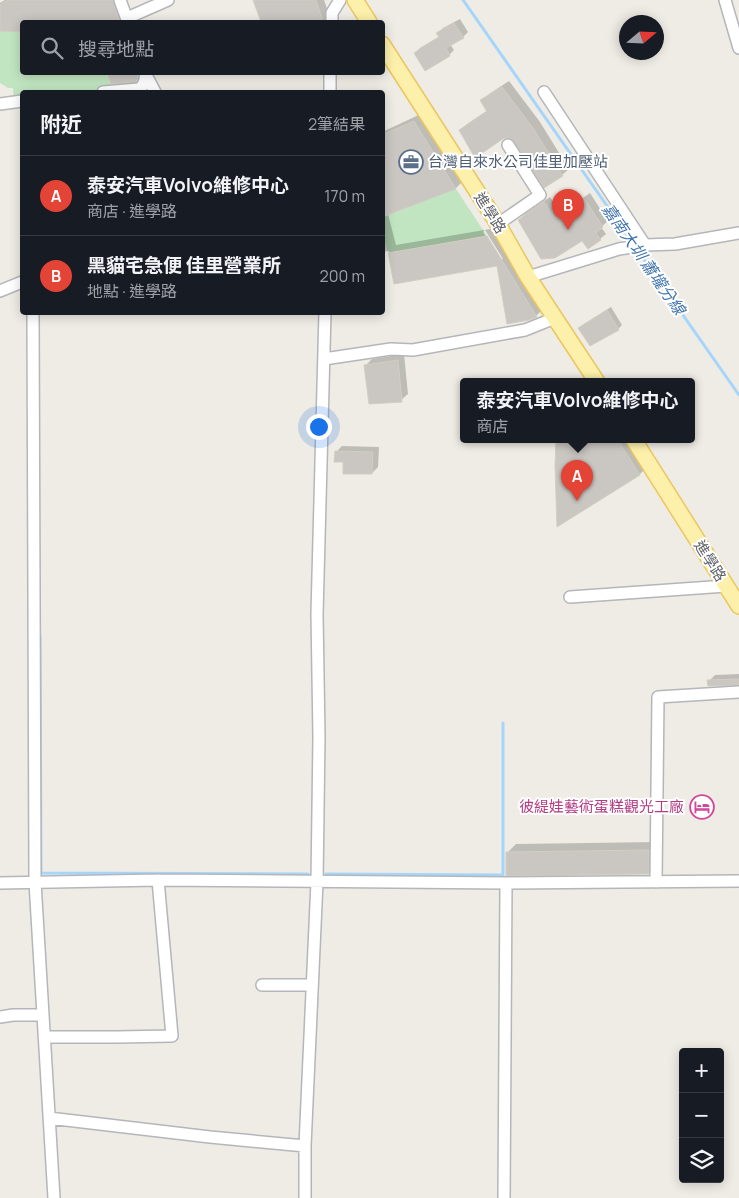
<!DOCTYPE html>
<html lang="zh-TW">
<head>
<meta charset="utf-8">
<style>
  :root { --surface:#171b24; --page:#20242c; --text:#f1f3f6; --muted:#9ea1a6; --line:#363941; --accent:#e34435 }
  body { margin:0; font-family:Manrope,"Noto Sans TC",sans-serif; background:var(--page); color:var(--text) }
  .controls { position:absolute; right:15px; bottom:15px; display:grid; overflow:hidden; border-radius:5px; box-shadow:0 2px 12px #0003 }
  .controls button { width:45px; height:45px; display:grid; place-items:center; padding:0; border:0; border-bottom:1px solid var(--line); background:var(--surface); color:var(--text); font:25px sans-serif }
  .compass { position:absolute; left:619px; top:15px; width:45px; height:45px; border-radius:50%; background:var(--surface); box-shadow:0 2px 12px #0003; rotate:71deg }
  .you { position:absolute; left:318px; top:426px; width:18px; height:18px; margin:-12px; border:4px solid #fff; border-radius:50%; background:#1a73e8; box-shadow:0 0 0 8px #1a73e833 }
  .badge { display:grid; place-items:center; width:32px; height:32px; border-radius:50%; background:var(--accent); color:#fff; font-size:16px; font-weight:700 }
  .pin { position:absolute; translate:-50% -41px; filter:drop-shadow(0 1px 2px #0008) }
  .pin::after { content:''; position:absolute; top:26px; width:18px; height:15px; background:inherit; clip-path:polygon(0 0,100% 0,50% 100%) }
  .popup { position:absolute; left:460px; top:378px; width:235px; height:65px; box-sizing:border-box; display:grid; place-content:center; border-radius:5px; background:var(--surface); filter:drop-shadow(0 1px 4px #0005); font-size:16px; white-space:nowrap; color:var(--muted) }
  .popup b { font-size:19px; color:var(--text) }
  .popup::after { content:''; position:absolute; left:50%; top:100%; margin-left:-10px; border:10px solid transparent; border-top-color:var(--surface) }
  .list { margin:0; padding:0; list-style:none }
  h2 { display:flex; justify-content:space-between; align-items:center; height:65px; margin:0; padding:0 20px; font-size:21px }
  h2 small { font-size:16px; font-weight:400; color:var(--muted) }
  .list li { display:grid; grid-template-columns:32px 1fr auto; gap:15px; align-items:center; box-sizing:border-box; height:80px; padding:0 20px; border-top:1px solid var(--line) }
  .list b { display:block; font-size:19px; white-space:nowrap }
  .list p { margin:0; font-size:16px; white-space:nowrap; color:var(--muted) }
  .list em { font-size:16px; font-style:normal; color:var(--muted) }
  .icon { flex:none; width:28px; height:28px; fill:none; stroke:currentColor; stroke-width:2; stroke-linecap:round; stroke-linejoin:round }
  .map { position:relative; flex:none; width:739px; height:1198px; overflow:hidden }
  .search { position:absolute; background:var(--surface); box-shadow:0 2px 12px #0003; left:20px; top:20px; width:365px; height:55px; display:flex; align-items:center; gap:12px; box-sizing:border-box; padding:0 18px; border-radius:5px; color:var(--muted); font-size:19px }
  .panel { position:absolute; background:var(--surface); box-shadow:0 2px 12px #0003; left:20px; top:90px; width:365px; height:225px; border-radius:5px }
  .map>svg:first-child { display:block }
  .green { fill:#c1e5c1 }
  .shadow { fill:#0003; fill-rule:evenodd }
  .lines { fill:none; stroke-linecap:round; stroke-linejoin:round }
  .stream { stroke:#a6d5fc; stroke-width:3 }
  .building { fill:#cac6c1; stroke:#d2cec2 }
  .minor-casing { stroke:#b4b6ba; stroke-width:14 }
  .major-casing { stroke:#ecc65e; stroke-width:18 }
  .minor { stroke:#fff; stroke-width:11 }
  .major { stroke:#fcf0ab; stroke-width:15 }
  .labels { text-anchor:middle; stroke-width:4; stroke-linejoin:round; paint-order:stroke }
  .service-label { font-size:15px; fill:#4e5e75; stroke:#fff; text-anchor:start }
  .street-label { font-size:15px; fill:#5c5f64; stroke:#fff }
  .hotel-label { font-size:15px; fill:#b23c85; stroke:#fff; text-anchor:end }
  .water-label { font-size:16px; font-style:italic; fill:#4376ae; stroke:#fff }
</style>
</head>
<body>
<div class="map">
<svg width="739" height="1198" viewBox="0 0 739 1198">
  <rect width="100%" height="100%" fill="#eeece4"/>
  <path class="green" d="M0 31H22V72L107 73 110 81 111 90 86 92H22V100L14 101 13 88H8L0 83Z
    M456 189 487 236 388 253 383 234 382 217Z"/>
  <path class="shadow" d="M5 0H122L128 17 134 22H91L90 18 75 22H22V30H0V3Z
    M254 0H324L330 17 325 22H262Z
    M460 19 468 32 463 37 450 44 454 50 449 55 415 53 420 48 440 36 438 33 443 28Z
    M509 81 540 122 569 169 562 175 513 138 460 130 467 124 488 110 482 101 489 94Z
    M423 113 464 180 456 188 388 214 396 245 496 228 544 308 536 316 498 265 395 282 389 251 382 252V132ZM485 230 503 259H500L483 232Z
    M590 193 608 221 601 227 606 234 600 239H583L519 220 525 214 550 197 561 213Z
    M611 307 622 325 618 329 580 328 584 324Z
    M404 354 408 394 401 400 366 365 372 359Z
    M558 440H632L648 466 640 474 558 525 557 465Z
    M342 446 379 447 378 467 372 473 344 461 336 452Z
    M739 674V683L709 681 715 675Z
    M657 842V864L648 873 507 853 516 844Z"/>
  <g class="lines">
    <path class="stream" d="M463 0 633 243
      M636 248 739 395
      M40 636 41 873 308 874
      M326 874 503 875V723"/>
  </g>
  <path class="building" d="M8 0H113L120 22H90L89 20 79 22H22V32L0 31V5Z
    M253 0H316L323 22H261Z
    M454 23 464 38 446 48 450 56 425 71 414 53 439 37 436 33Z
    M107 72H137L138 78 136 82 111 84Z
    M502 87 533 128 563 176 544 188 512 139 508 138H504L475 158 459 130 487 112 480 100Z
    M414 121 456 189 382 217V135Z
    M584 198 603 227 596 233 601 240 588 249 582 241 555 258 541 259 518 220 544 202 555 218Z
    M487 236 537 317 529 320 507 324 497 266 394 284 388 253Z
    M607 310 619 330 590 346 578 328Z
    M398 360 402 402 369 404 364 365Z
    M556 440H618L640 475 557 527 555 465Z
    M335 451 373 452 372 474H343V462H334Z
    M739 679V685L708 686 707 680Z
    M649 850V874L506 876V852Z"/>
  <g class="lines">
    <g class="minor-casing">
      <path id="minor" d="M120 0 128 22
        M725 0 739 48
        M127 18 168 0
        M332 22V13L340 0
        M145 73 155 92
        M103 92 139 89C145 85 146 79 145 72
        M330 92V72
        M544 92 645 245 675 244 739 233
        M0 104 22 101
        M498 224 540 195 508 145
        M528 277 619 249 645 245
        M0 291 22 282
        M33 312 35 882 54 1198
        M324 359 391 349 413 350 525 330 555 318
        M570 597 726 586
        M656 882 658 697 739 692
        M0 883 158 880 506 883 739 881
        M262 985H312
        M0 1017 13 1015H43
        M44 1037H117L172 1036 158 880
        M49 1118 210 1137 305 1146
        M305 1198V1146L317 882 319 737 317 614 325 312
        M504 1198 506 883"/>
    </g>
    <g class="major-casing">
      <path id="major" d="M355 0 369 22
        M382 44 498 224 528 277 597 382
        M634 440 739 606"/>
    </g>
    <use href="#minor" class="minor"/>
    <use href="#major" class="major"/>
  </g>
  <defs>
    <g id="office-ring" transform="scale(1.25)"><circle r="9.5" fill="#fff" stroke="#5c6f8a" stroke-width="1.5"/><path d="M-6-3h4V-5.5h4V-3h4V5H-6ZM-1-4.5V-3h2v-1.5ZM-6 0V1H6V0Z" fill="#5c6f8a"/></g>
    <g id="hotel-ring" transform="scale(1.25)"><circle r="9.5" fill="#fff" stroke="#d1479c" stroke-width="1.5"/><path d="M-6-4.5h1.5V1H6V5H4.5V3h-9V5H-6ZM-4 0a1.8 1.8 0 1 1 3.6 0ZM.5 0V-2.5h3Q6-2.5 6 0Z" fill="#d1479c"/></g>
  </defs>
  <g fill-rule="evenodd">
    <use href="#office-ring" x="411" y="162"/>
    <use href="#hotel-ring" x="702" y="807"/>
  </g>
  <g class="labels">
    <g class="service-label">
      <text x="428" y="167">台灣自來水公司佳里加壓站</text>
    </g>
    <g class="street-label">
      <text transform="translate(490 213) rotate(58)" y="5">進學路</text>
      <text transform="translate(710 561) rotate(58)" y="5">進學路</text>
    </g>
    <g class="hotel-label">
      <text x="684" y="812">彼緹娃藝術蛋糕觀光工廠</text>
    </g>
    <g class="water-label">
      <text transform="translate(644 259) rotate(55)" y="6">嘉南大圳 蕭壠分線</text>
    </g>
  </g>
</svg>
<div class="controls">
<button>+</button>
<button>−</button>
<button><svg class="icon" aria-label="layers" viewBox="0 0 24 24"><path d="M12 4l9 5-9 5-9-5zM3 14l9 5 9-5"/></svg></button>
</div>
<svg class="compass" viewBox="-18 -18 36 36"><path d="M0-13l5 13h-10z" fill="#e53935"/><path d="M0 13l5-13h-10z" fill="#9ea1a6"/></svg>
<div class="you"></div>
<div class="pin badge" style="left:577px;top:501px">A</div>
<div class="popup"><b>泰安汽車Volvo維修中心</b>商店</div>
<div class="pin badge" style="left:568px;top:230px">B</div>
<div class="search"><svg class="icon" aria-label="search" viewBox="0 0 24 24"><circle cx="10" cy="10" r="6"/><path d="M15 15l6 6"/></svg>搜尋地點</div>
<section class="panel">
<h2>附近<small>2筆結果</small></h2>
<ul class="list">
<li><span class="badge">A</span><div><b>泰安汽車Volvo維修中心</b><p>商店 · 進學路</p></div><em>170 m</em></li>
<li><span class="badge">B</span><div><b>黑貓宅急便 佳里營業所</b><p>地點 · 進學路</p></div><em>200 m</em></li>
</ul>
</section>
</div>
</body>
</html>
